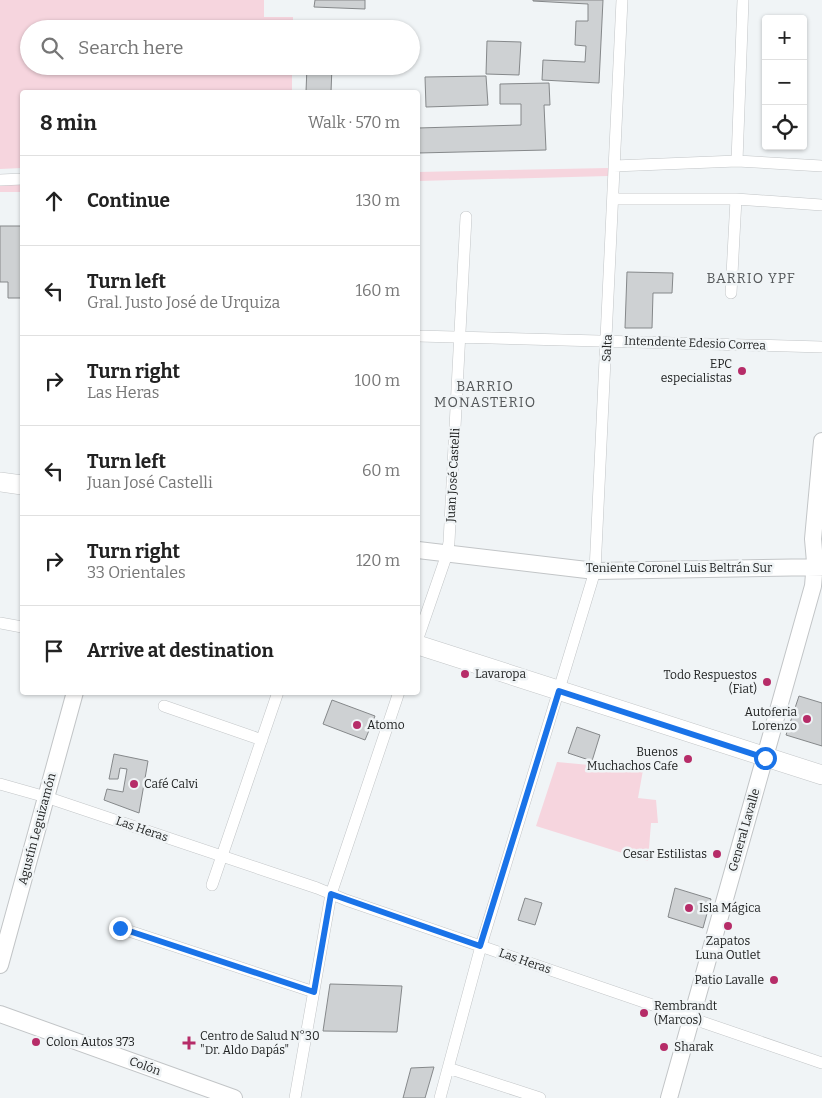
<!DOCTYPE html>
<html lang="en">
<head>
<meta charset="utf-8">
<style>
  :root { --surface:#fff; --page:#f2f2f2; --text:#222; --muted:#767676; --line:#e0e0e0 }
  body { margin:0; font-family:Bitter,serif; background:var(--page); color:var(--text) }
  .controls { position:absolute; right:15px; top:15px; display:grid; overflow:hidden; border-radius:5px; box-shadow:0 1px 4px #0004 }
  .controls button { width:45px; height:45px; display:grid; place-items:center; padding:0; border:0; border-bottom:1px solid var(--line); background:var(--surface); color:var(--text); font:25px sans-serif }
  .stop { position:absolute; width:15px; height:15px; margin:-11px; border:4px solid #1a73e8; border-radius:50%; background:#fff }
  .stop.end { background:#1a73e8; border-color:#fff; box-shadow:0 1px 5px #0008 }
  .list { margin:0; padding:0; list-style:none }
  h2 { display:flex; justify-content:space-between; align-items:center; height:65px; margin:0; padding:0 20px; font-size:21px }
  h2 small { font-size:16px; font-weight:400; color:var(--muted) }
  .list li { display:grid; grid-template-columns:32px 1fr auto; gap:15px; align-items:center; box-sizing:border-box; height:90px; padding:0 20px; border-top:1px solid var(--line) }
  .list b { display:block; font-size:19px; white-space:nowrap }
  .list p { margin:0; font-size:16px; white-space:nowrap; color:var(--muted) }
  .list em { font-size:16px; font-style:normal; color:var(--muted) }
  .icon { flex:none; width:28px; height:28px; fill:none; stroke:currentColor; stroke-width:2; stroke-linecap:round; stroke-linejoin:round }
  .map { position:relative; flex:none; width:822px; height:1098px; overflow:hidden }
  .search { position:absolute; background:var(--surface); box-shadow:0 1px 4px #0004; left:20px; top:20px; width:400px; height:55px; display:flex; align-items:center; gap:12px; box-sizing:border-box; padding:0 18px; border-radius:28px; color:var(--muted); font-size:19px }
  .panel { position:absolute; background:var(--surface); box-shadow:0 1px 4px #0004; left:20px; top:90px; width:400px; height:605px; border-radius:5px }
  .map>svg:first-child { display:block }
  .green { fill:#f6d5de }
  .building { fill:#ced1d3; stroke:#85888a }
  .lines { fill:none; stroke-linecap:round; stroke-linejoin:round }
  .street-casing { stroke:#c2c5c7; stroke-width:12 }
  .secondary-casing { stroke:#c2c5c7; stroke-width:18 }
  .primary-casing { stroke:#c2c5c7; stroke-width:20 }
  .street { stroke:#fff; stroke-width:11 }
  .secondary { stroke:#fff; stroke-width:16 }
  .primary { stroke:#fff; stroke-width:19 }
  .route { stroke:#1a73e8; stroke-width:6 }
  .poi-dot { fill:#b62c68; stroke:#f0f4f6; stroke-width:2 }
  .labels { text-anchor:middle; stroke-width:5; stroke-linejoin:round; paint-order:stroke }
  .street-label { font-size:12px; fill:#212323; stroke:#f0f4f6 }
  .poi-label { font-size:12px; fill:#212323; stroke:#f0f4f6; text-anchor:start }
  .neighbourhood-label { font-size:14px; letter-spacing:1px; fill:#545759; stroke:#f0f4f6 }
</style>
</head>
<body>
<div class="map">
<svg width="822" height="1098" viewBox="0 0 822 1098">
  <rect width="100%" height="100%" fill="#f0f4f6"/>
  <path class="green" d="M0 0H264V17H293V29H29V66H292V92H22V168L0 169Z
    M608 168V176L418 181V172Z
    M22 183V192H0V184Z
    M557 762 643 770 638 798 656 800 658 823H651L648 861 536 826Z"/>
  <path class="building" d="M315 0H365V9L314 7Z
    M533 0H603L599 83 542 80 543 60 585 62 586 46 575 45 576 21H588V4L533 1Z
    M308 21H334V29H308Z
    M487 41 521 42 519 75 486 74Z
    M307 66H332L331 92H306Z
    M486 76 488 105 426 107 425 77Z
    M549 83 550 105H544L546 150 418 153V128L521 125V104H500V84Z
    M0 226H22V298H8V282H0Z
    M627 272 673 273 672 293H653L652 328H625Z
    M799 696 822 703V746L786 735Z
    M332 700 375 716 365 740 323 724Z
    M577 727 600 735 592 761 568 753Z
    M114 754 148 761 139 813 104 800 107 789 123 792 127 769 120 768 118 779H109Z
    M675 888 711 899 703 928 668 917Z
    M525 898 542 903 535 925 518 920Z
    M330 984 402 986 397 1032 323 1031Z
    M434 1067 425 1098H403L411 1068Z"/>
  <g class="lines">
    <g class="street-casing">
      <path id="street" d="M737 161 743 0
        M614 166 737 161 822 166
        M0 180 22 179
        M613 199H736L822 205
        M731 293 736 199
        M418 336 822 347
        M0 623 22 627
        M418 638 447 554 449 542 466 217
        M164 706 262 740
        M0 784 46 797 317 888 346 900 822 1063
        M212 885 278 692
        M120 928 314 992
        M448 1068 540 1098
        M295 1098 331 894 399 692
        M440 1098 481 946 595 571 622 0"/>
    </g>
    <g class="secondary-casing">
      <path id="secondary" d="M418 550 595 571 822 567
        M0 965 75 692
        M0 1014 234 1098
        M669 1098 813 586 815 562 813 539 822 441"/>
    </g>
    <g class="primary-casing">
      <path id="primary" d="M0 482 22 485
        M418 645 822 775"/>
    </g>
    <use href="#street" class="street"/>
    <use href="#secondary" class="secondary"/>
    <use href="#primary" class="primary"/>
  </g>
  <g class="lines">
    <path class="route" d="M120 928 314 992 331 894 480 946 559 691 765 758"/>
  </g>
  <g class="poi-dot">
    <circle cx="742" cy="371" r="5"/>
    <circle cx="465" cy="674" r="5"/>
    <circle cx="767" cy="682" r="5"/>
    <circle cx="807" cy="719" r="5"/>
    <circle cx="357" cy="725" r="5"/>
    <circle cx="688" cy="759" r="5"/>
    <circle cx="134" cy="784" r="5"/>
    <circle cx="717" cy="854" r="5"/>
    <circle cx="689" cy="908" r="5"/>
    <circle cx="728" cy="926" r="5"/>
    <circle cx="774" cy="980" r="5"/>
    <circle cx="644" cy="1013" r="5"/>
    <circle cx="36" cy="1042" r="5"/>
    <path d="M186.5 1035.5h5v5h5v5h-5v5h-5v-5h-5v-5h5z"/>
    <circle cx="664" cy="1047" r="5"/>
  </g>
  <g class="labels">
    <g class="street-label">
      <text transform="translate(695 343) rotate(2)" y="4">Intendente Edesio Correa</text>
      <text transform="translate(607 348) rotate(-87)" y="4">Salta</text>
      <text transform="translate(453 475) rotate(-87)" y="4">Juan José Castelli</text>
      <text x="679" y="572">Teniente Coronel Luis Beltrán Sur</text>
      <text transform="translate(37 829) rotate(-75)" y="4">Agustín Leguizamón</text>
      <text transform="translate(142 829) rotate(19)" y="4">Las Heras</text>
      <text transform="translate(744 830) rotate(-74)" y="4">General Lavalle</text>
      <text transform="translate(525 961) rotate(19)" y="4">Las Heras</text>
      <text transform="translate(145 1066) rotate(20)" y="4">Colón</text>
    </g>
    <g class="poi-label">
      <text x="732" y="368" text-anchor="end">EPC<tspan x="732" dy="14">especialistas</tspan></text>
      <text x="475" y="678">Lavaropa</text>
      <text x="757" y="679" text-anchor="end">Todo Respuestos<tspan x="757" dy="14">(Fiat)</tspan></text>
      <text x="797" y="716" text-anchor="end">Autoferia<tspan x="797" dy="14">Lorenzo</tspan></text>
      <text x="367" y="729">Atomo</text>
      <text x="678" y="756" text-anchor="end">Buenos<tspan x="678" dy="14">Muchachos Cafe</tspan></text>
      <text x="144" y="788">Café Calvi</text>
      <text x="707" y="858" text-anchor="end">Cesar Estilistas</text>
      <text x="699" y="912">Isla Mágica</text>
      <text x="728" y="945" text-anchor="middle">Zapatos<tspan x="728" dy="14">Luna Outlet</tspan></text>
      <text x="764" y="984" text-anchor="end">Patio Lavalle</text>
      <text x="654" y="1010">Rembrandt<tspan x="654" dy="14">(Marcos)</tspan></text>
      <text x="200" y="1040">Centro de Salud N°30<tspan x="200" dy="14">"Dr. Aldo Dapás"</tspan></text>
      <text x="46" y="1046">Colon Autos 373</text>
      <text x="674" y="1051">Sharak</text>
    </g>
    <g class="neighbourhood-label">
      <text x="751" y="283">BARRIO YPF</text>
      <text x="485" y="391">BARRIO<tspan x="485" dy="16">MONASTERIO</tspan></text>
    </g>
  </g>
</svg>
<div class="controls">
<button>+</button>
<button>−</button>
<button><svg class="icon" aria-label="locate" viewBox="0 0 24 24"><circle cx="12" cy="12" r="6"/><path d="M12 2v4M12 18v4M2 12h4M18 12h4"/></svg></button>
</div>
<div class="stop" style="left:765px;top:758px"></div>
<div class="stop end" style="left:120px;top:928px"></div>
<div class="search"><svg class="icon" aria-label="search" viewBox="0 0 24 24"><circle cx="10" cy="10" r="6"/><path d="M15 15l6 6"/></svg>Search here</div>
<section class="panel">
<h2>8 min<small>Walk · 570 m</small></h2>
<ul class="list">
<li><svg class="icon" aria-label="ahead" viewBox="0 0 24 24"><path d="M12 20V5M6 11l6-6 6 6"/></svg><div><b>Continue</b></div><em>130 m</em></li>
<li><svg class="icon" aria-label="left" viewBox="0 0 24 24"><path d="M17 20v-9H6M10 6l-5 5 5 5"/></svg><div><b>Turn left</b><p>Gral. Justo José de Urquiza</p></div><em>160 m</em></li>
<li><svg class="icon" aria-label="right" viewBox="0 0 24 24"><path d="M7 20v-9h11M14 6l5 5-5 5"/></svg><div><b>Turn right</b><p>Las Heras</p></div><em>100 m</em></li>
<li><svg class="icon" aria-label="left" viewBox="0 0 24 24"><path d="M17 20v-9H6M10 6l-5 5 5 5"/></svg><div><b>Turn left</b><p>Juan José Castelli</p></div><em>60 m</em></li>
<li><svg class="icon" aria-label="right" viewBox="0 0 24 24"><path d="M7 20v-9h11M14 6l5 5-5 5"/></svg><div><b>Turn right</b><p>33 Orientales</p></div><em>120 m</em></li>
<li><svg class="icon" aria-label="arrive" viewBox="0 0 24 24"><path d="M6 21V4h12l-3 4 3 4H6"/></svg><div><b>Arrive at destination</b></div></li>
</ul>
</section>
</div>
</body>
</html>
